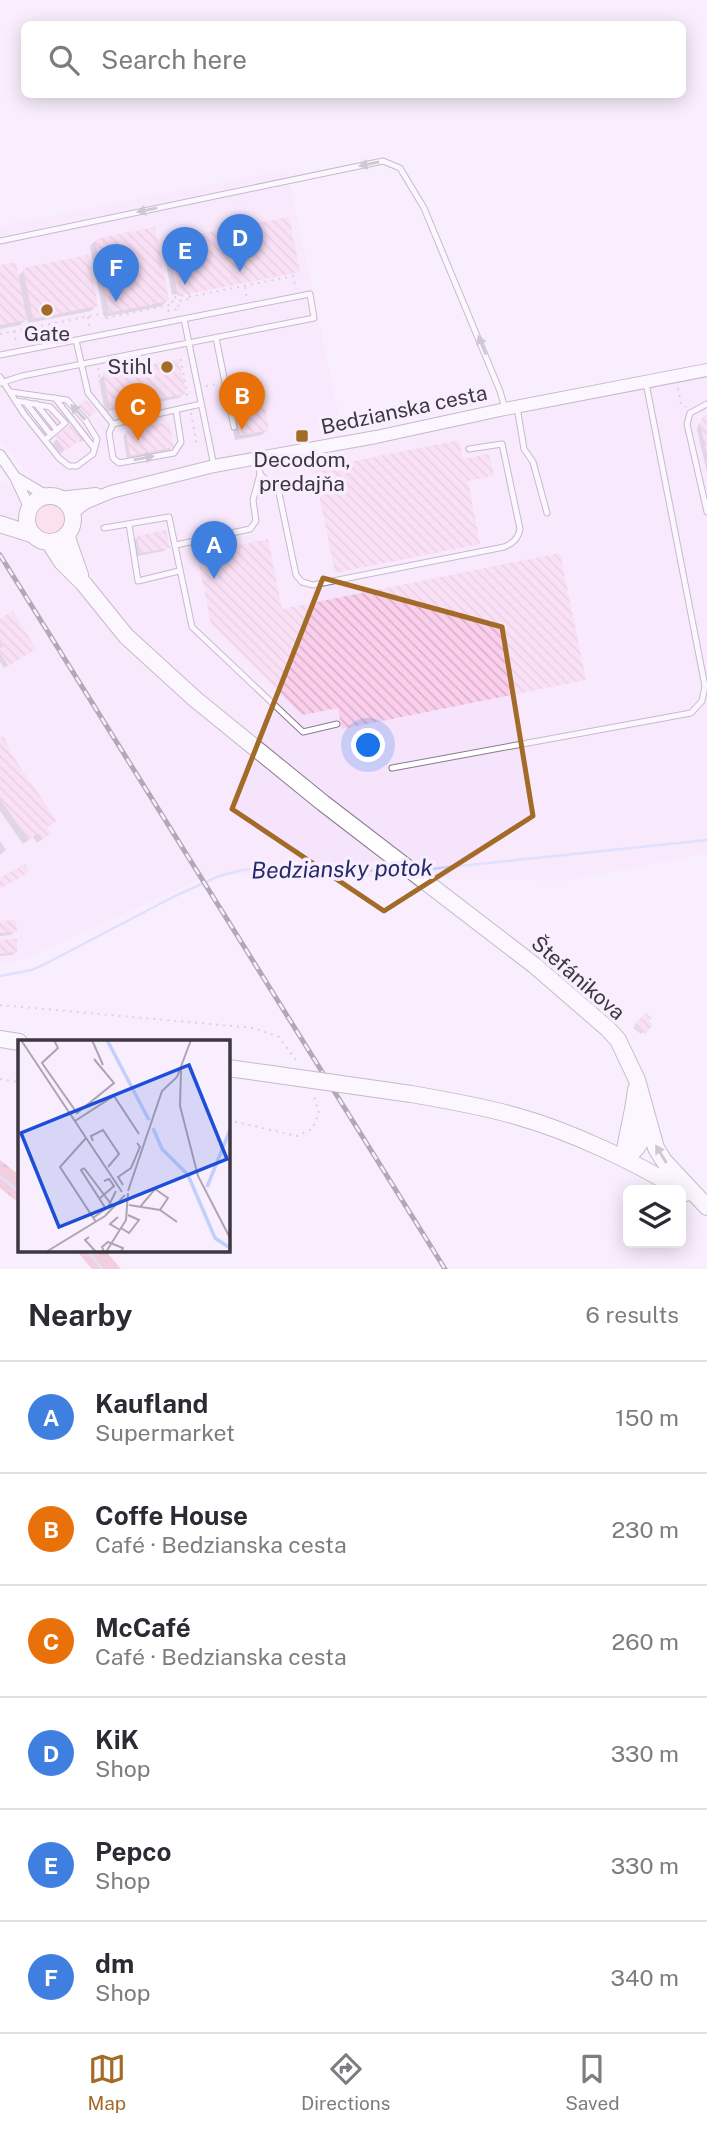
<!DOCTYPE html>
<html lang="en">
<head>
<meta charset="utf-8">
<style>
  :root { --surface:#fff; --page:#f7f7f7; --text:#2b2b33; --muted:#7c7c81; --line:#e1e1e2; --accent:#a36b28 }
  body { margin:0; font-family:"Public Sans",sans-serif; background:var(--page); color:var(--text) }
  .controls { position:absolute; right:21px; bottom:21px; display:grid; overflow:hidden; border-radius:10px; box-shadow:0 4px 18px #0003 }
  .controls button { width:63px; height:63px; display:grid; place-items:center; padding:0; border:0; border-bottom:2px solid var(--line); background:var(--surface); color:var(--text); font:35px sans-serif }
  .you { position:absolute; left:369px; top:746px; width:24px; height:24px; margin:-18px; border:5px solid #fff; border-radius:50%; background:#1a73e8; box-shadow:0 0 0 10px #1a73e833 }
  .badge { display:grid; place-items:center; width:46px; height:46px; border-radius:50%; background:var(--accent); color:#fff; font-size:23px; font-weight:700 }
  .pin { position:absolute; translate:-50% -58px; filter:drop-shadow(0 2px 4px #0008) }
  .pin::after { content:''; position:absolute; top:37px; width:24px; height:21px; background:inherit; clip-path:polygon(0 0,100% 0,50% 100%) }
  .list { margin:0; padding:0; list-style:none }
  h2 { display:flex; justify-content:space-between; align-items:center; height:91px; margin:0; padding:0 28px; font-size:30px }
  h2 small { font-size:23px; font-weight:400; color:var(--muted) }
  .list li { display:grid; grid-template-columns:46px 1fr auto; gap:21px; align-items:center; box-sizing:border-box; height:112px; padding:0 28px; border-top:2px solid var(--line) }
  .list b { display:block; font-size:26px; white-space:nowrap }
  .list p { margin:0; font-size:23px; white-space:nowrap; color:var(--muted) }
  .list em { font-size:23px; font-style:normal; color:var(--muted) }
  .icon { flex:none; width:38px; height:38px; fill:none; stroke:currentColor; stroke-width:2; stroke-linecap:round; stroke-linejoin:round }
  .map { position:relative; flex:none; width:707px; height:1269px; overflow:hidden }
  .search { position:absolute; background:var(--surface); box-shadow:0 4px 18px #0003; left:21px; right:21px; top:21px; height:77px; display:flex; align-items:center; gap:18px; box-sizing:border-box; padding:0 24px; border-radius:10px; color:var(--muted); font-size:26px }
  .sheet { height:763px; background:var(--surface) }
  nav { display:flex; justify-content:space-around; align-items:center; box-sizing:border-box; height:98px; border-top:2px solid var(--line); background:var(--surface); font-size:19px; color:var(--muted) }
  nav a { display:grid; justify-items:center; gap:4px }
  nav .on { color:var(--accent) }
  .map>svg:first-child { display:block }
  .built { fill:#f6e3fc }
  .grass { fill:#fdd1dc }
  .forest { fill:url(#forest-firs) }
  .shadow { fill:#0003 }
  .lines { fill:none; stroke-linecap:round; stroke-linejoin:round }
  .stream { stroke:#c3cffb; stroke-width:2.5 }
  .building { fill:url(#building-back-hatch) }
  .service-casing { stroke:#887c8d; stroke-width:7 }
  .minor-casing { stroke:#887c8d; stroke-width:12 }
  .tertiary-casing { stroke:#887c8d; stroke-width:14 }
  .primary-casing { stroke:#887c8d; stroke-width:18 }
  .path { stroke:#b7aeba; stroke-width:2; stroke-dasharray:2 5; stroke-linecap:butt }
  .service { stroke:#fff; stroke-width:5 }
  .minor { stroke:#fff; stroke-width:10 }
  .tertiary { stroke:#fff; stroke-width:12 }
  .primary { stroke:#fff; stroke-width:16 }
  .rail-casing { stroke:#5b545e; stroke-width:5 }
  .rail { stroke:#f9eefd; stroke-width:2.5; stroke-dasharray:8; stroke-linecap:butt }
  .primary-bridge-casing { stroke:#887c8d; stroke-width:18; stroke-linecap:butt }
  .primary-bridge { stroke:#fff; stroke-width:16 }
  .oneway { fill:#9e9b9f }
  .marked { fill:none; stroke:#a36b28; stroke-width:5; stroke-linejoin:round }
  .poi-dot { fill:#a36b28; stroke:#f9eefd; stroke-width:2.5 }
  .labels { text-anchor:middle; stroke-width:7; stroke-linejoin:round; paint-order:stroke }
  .poi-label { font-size:21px; fill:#3d373f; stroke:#f9eefd }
  .street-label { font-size:21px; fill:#3d373f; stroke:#f9eefd }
  .water-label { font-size:23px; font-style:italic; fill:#252c6b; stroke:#f9eefd }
  .inset-river { fill:none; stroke:#c3cffb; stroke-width:3.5 }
  .inset-road { fill:none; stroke:#aea5b1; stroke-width:2 }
  .view { fill:#1d4ed8; fill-opacity:0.15; stroke:#1d4ed8; stroke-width:3.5 }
  .inset-edge { fill:none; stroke:#3d373f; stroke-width:3.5 }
</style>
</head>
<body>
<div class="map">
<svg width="707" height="1269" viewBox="0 0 707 1269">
  <defs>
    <pattern id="forest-firs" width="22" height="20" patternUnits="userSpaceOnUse" patternTransform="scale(1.75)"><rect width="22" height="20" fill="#e8a8b9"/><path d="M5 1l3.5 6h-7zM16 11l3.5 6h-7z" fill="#bd8a98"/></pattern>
    <pattern id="building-back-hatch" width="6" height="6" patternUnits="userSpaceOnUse" patternTransform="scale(1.75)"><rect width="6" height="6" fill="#fbceeb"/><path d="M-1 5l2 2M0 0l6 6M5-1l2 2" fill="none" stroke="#d8b2cb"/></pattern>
  </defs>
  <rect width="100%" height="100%" fill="#f9eefd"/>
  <path class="built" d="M287 170 345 445 707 372V853L564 881 211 874 27 958 0 964V484L33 480 0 441V226Z"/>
  <path class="grass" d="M35 518a15 15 0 1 1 30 0a15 15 0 1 1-30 0Z"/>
  <path class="forest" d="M0 1160 19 1175V1203L0 1188Z
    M76 1250H105L121 1269H92Z"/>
  <path class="shadow" d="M96 240 167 300 162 306 104 317 90 246Z
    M168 242 297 272 172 295 163 247Z
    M0 267 17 277 24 270 96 306 91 311 28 323 27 318 20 325 0 329Z
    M104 375 184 393 179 398 105 412 99 380Z
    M231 389 267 430 262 435 235 440 226 394Z
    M707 417V473L697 429 699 424Z
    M75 420 88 436 80 442 78 439 60 454 52 444Z
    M127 432 172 447 169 451 127 458 123 436Z
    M138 537 168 547 164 551 137 556 134 541Z
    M0 621 30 652 4 668 0 662Z
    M0 740 55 820 45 828 44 838 37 843 33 837 23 844 0 811Z
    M0 841 6 850 0 855Z
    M0 923 15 931 11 935 0 936Z
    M0 942 16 952 12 955 0 956Z
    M645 1015 651 1025 641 1034 633 1028Z"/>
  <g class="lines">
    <path class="stream" d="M421 870 707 840
      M0 976 32 970 47 963 173 897 219 876 242 870 254 869 401 871
      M0 1176 19 1192
      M87 1250 102 1269"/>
  </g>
  <path class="building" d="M289 217 300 272 178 296 167 240Z
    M155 227 169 301 109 313 95 239Z
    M88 255 98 306 33 319 23 268Z
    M16 262 27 320 0 325V265Z
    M179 359 186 394 110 408 103 373Z
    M260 382 269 430 240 436 231 388Z
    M86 400 96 412 88 418 78 406Z
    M57 406 66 418 42 438 32 425Z
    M707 414V451H706L700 424 702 418Z
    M76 418 90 436 83 441 81 439 66 451 55 437 70 425 69 423Z
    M169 422 174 447 130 456 126 431Z
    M459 440 463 459 489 454 494 476 468 481 480 544 335 573 314 469Z
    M166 530 170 548 140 553 137 536Z
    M268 539 282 609 560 553 586 680 342 729 338 708 302 715 211 624 197 554Z
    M13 611 36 649 8 666 0 653V648L3 646 0 642V619Z
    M3 736 10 748V752L57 821 47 827 51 833 43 839 38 833 29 840 0 799V738Z
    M25 864 29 872 0 889V878Z
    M16 920 17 932 0 933V921Z
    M17 939V952L0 954V940Z
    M645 1013 652 1018 649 1021 653 1025 645 1034 634 1025Z"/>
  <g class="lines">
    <g class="service-casing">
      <path id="service" d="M0 241 383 161 400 168 424 208 500 391 505 409
        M184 319 214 466
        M216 338 234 427
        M76 340 88 393 113 424
        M0 355 310 294 314 318 22 376 0 383
        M0 377 24 414 59 458 69 466H77L93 454 97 439 86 421 67 400 11 392
        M55 398 94 448
        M17 401 50 407 65 423 45 440
        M25 402 51 435
        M36 404 57 430
        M707 404 690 413 687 424 707 512
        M517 407 524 449 533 462 547 513
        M113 424 109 433 113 458 119 463 174 453 181 442 176 410
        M113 424 201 404
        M260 474 279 493 296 575 302 582 313 585 504 547C513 543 518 539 520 529L502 444 469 449
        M129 524 138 581 179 571
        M104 528 169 517 192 627 303 732 337 724
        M176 545 250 529 256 521 253 500 260 474 258 458
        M392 768 691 713 702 701 705 686 646 383"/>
    </g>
    <g class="minor-casing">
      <path id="minor" d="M0 455 15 477 30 509
        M15 477 47 496"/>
    </g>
    <g class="tertiary-casing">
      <path id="tertiary" d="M60 498 96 494
        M72 513 85 503 111 492 214 466 376 437 505 409 707 370"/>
    </g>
    <g class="primary-casing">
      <path id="primary" d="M27 519a23 23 0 1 1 46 0a23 23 0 1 1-46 0Z
        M0 524 34 535
        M66 535 80 575
        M49 542 62 562 84 584 126 636 195 699 323 803 534 965 608 1029 618 1040 637 1080 656 1148 664 1161 707 1207
        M0 1039 19 1042
        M228 1068 264 1073
        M411 1094C446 1100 481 1106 516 1116 573 1132 635 1162 686 1193
        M624 1159C626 1135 634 1113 636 1089
        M624 1159C638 1150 645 1138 646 1121"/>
    </g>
    <path class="path" d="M245 287 247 299
      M189 297 293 276 296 289
      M88 317 90 331
      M14 331 16 345
      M0 334 105 313 106 318 173 304 172 298 189 294V299L178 301 179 309 167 311
      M181 359 188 400
      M98 368 99 376 103 375
      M206 386 218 384
      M678 388 681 404 686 407
      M191 413 197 446
      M241 435 242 440
      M0 1005 254 1028 279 1037 298 1063
      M0 1079 19 1082
      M228 1120 297 1136 312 1129 319 1113 313 1093"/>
    <use href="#service" class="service"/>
    <use href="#minor" class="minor"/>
    <use href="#tertiary" class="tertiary"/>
    <use href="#primary" class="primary"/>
    <g class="rail-casing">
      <path id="rail" d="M0 555 445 1269"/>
    </g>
    <use href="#rail" class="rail"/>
    <g class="primary-bridge-casing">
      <path id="primary-bridge" d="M264 1073 411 1094"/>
    </g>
    <use href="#primary-bridge" class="primary-bridge"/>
  </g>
  <defs><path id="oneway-solid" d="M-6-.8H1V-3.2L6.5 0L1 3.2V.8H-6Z" transform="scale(1.75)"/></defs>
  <g class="oneway">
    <use href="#oneway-solid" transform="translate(369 164) rotate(168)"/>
    <use href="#oneway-solid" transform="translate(147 210) rotate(168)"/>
    <use href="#oneway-solid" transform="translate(482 345) rotate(-112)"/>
    <use href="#oneway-solid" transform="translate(78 412) rotate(-133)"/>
    <use href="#oneway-solid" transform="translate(144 458) rotate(-10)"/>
    <use href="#oneway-solid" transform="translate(661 1154) rotate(-121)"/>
  </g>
  <path d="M0 0H707V1269H0ZM323 578 502 627 533 816 384 911 232 809Z" fill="#f9eefd" fill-opacity=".55" fill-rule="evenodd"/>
  <path class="marked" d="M323 578 502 627 533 816 384 911 232 809Z"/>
  <g class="poi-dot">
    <circle cx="47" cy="310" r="7"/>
    <circle cx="167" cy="367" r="7"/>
    <rect x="295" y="429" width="14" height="14" rx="3.5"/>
  </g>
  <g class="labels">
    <g class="poi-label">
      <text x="47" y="341">Gate</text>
      <text x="153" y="374" text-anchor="end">Stihl</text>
      <text x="302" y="467">Decodom,<tspan x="302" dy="24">predajňa</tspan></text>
    </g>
    <g class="street-label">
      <text transform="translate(404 410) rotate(-12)" y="7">Bedzianska cesta</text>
      <text transform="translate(578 978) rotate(41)" y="7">Štefánikova</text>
    </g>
    <g class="water-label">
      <text transform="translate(342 869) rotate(-1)" y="8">Bedziansky potok</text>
    </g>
  </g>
  <g transform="translate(18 1040)">
    <rect width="212" height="212" fill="#f9eefd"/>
    <path class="inset-river" d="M89 0 131 80M135 88 144 109 170 135 197 198 212 208M189 147 212 90"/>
    <path class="inset-road" d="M3 0 104 152M36 0 40 8 24 23 59 73 96 43 76 19M74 0 85 25M163 29 162 66 180 136 212 198M57 81 96 56 121 94M68 98 42 127 78 182M75 101 73 96 85 90 101 114 90 127M66 128 96 168M66 128 63 130 88 169M105 145 100 137 113 128 122 107 119 103M110 151 144 51 159 37 173 0M82 158 96 146 91 139 86 141M111 165 142 170 159 182M122 167 137 149 150 158 142 170M100 177 92 184 102 190M75 178 90 167 98 151M103 188 111 193 121 180 110 175M71 197 67 200 78 212M28 212 87 176 107 155M86 212 84 207 90 202 105 208 103 212M88 212 108 180 110 153"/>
    <path class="view" d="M171 25 209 119 41 187 3 93Z"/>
    <rect width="212" height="212" class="inset-edge"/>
  </g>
</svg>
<div class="controls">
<button><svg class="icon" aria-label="layers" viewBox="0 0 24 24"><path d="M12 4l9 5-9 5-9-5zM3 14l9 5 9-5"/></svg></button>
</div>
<div class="you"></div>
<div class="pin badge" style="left:214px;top:579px;background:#3f7fe0">A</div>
<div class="pin badge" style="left:242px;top:430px;background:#e8710a">B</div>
<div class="pin badge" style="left:138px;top:441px;background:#e8710a">C</div>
<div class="pin badge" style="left:240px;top:272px;background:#3f7fe0">D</div>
<div class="pin badge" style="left:185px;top:285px;background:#3f7fe0">E</div>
<div class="pin badge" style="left:116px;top:302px;background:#3f7fe0">F</div>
<div class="search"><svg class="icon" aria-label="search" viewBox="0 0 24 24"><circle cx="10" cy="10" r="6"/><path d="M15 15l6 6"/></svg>Search here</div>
</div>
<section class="sheet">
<h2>Nearby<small>6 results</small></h2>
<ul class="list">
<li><span class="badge" style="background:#3f7fe0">A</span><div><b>Kaufland</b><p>Supermarket</p></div><em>150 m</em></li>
<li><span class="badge" style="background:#e8710a">B</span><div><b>Coffe House</b><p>Café · Bedzianska cesta</p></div><em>230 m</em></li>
<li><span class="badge" style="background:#e8710a">C</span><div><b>McCafé</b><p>Café · Bedzianska cesta</p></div><em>260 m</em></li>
<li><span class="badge" style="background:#3f7fe0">D</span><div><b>KiK</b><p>Shop</p></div><em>330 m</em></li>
<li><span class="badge" style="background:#3f7fe0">E</span><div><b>Pepco</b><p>Shop</p></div><em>330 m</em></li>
<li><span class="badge" style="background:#3f7fe0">F</span><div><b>dm</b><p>Shop</p></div><em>340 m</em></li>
</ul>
</section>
<nav>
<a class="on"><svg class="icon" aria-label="map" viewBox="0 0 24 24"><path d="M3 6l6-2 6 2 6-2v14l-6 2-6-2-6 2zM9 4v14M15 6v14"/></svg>Map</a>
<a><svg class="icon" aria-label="directions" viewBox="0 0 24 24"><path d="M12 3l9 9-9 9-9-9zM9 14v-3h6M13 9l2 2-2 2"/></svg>Directions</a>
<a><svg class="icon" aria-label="saved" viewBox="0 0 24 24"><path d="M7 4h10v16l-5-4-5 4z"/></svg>Saved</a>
</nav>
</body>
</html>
